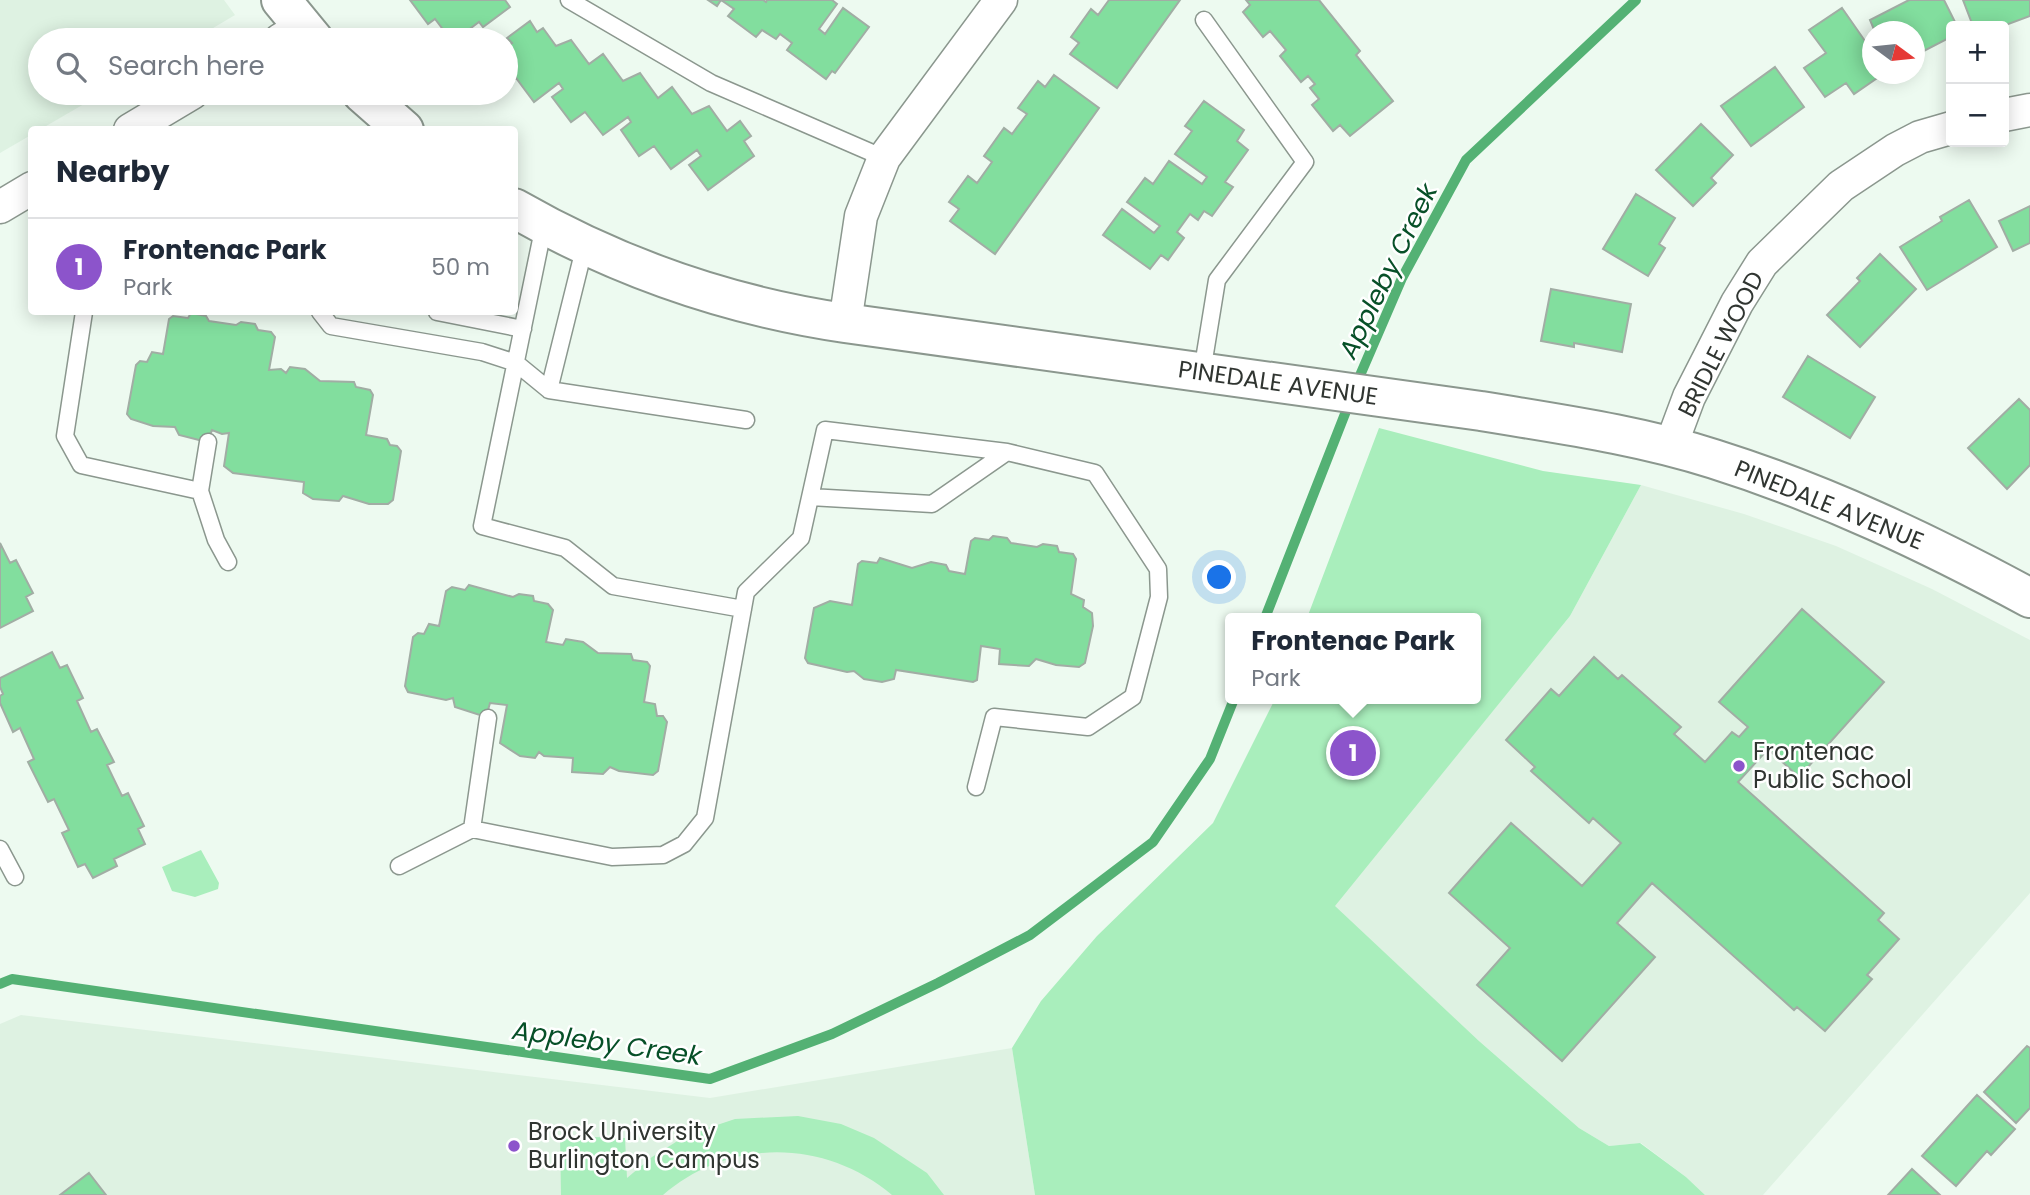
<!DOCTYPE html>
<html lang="en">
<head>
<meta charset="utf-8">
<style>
  :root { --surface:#fff; --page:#f6f6f7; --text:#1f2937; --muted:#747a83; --line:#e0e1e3; --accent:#8c54cb }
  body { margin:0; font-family:Poppins,sans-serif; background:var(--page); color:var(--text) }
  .controls { position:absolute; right:21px; top:21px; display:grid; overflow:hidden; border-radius:7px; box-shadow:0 4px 18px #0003 }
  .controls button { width:63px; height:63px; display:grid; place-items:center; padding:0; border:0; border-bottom:2px solid var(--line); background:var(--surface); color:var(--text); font:35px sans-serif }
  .compass { position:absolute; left:1862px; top:21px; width:63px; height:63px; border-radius:50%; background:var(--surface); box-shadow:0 4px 18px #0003; rotate:105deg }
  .you { position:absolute; left:1220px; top:578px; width:24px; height:24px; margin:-18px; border:5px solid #fff; border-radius:50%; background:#1a73e8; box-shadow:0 0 0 10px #1a73e833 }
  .badge { display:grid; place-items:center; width:46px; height:46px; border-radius:50%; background:var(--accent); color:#fff; font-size:23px; font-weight:700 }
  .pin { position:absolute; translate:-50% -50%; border:4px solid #fff; box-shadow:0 2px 7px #0006 }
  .popup { position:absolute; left:1225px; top:613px; width:256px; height:91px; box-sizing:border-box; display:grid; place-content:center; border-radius:7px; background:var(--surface); filter:drop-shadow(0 2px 5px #0005); font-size:23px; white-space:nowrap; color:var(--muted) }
  .popup b { font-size:26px; color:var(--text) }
  .popup::after { content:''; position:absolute; left:50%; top:100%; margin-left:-14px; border:14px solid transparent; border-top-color:var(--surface) }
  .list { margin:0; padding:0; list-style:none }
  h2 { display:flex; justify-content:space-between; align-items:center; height:91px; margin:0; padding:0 28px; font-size:30px }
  h2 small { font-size:23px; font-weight:400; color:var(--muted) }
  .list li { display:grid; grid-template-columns:46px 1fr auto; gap:21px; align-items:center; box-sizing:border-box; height:98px; padding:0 28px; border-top:2px solid var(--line) }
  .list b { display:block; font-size:26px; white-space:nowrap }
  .list p { margin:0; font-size:23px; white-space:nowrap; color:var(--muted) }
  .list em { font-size:23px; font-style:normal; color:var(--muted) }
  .icon { flex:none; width:38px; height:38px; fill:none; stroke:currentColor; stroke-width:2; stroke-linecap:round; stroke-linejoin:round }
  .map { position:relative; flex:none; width:2030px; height:1195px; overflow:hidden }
  .search { position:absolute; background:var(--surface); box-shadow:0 4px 18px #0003; left:28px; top:28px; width:490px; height:77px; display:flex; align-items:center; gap:18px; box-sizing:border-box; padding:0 24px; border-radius:38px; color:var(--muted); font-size:26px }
  .panel { position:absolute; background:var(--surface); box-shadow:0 4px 18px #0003; left:28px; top:126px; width:490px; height:189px; border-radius:7px }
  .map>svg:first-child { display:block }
  .built { fill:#def2e2 }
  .green { fill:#a9eebc }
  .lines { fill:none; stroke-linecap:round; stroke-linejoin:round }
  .stream { stroke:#54b174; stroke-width:10 }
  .building { fill:#82de9e; stroke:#a1ada4; stroke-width:2 }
  .service-casing { stroke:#8b978e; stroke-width:19 }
  .minor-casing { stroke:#8b978e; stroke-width:35 }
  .tertiary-casing { stroke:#8b978e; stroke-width:42 }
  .service { stroke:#fff; stroke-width:16 }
  .minor { stroke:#fff; stroke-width:32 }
  .tertiary { stroke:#fff; stroke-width:38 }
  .poi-dot { fill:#8c54cb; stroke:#fff; stroke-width:2.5 }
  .labels { text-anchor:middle; stroke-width:5; stroke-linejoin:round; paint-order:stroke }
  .street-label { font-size:24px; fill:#303531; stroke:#fff }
  .poi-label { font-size:24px; fill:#303531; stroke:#fff; text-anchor:start }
  .water-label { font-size:26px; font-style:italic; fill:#075028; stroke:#fff }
</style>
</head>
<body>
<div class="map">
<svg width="2030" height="1195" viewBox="0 0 2030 1195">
  <rect width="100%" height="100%" fill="#edfaf0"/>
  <path class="built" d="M0 0H224L235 15 193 40H40V93H103L41 129 32 130 31 135 0 153Z
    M1641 485 1744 514 1836 546 1932 589 2030 640V893L1763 1195H1705L1686 1177 1641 1143 1609 1146 1579 1128 1479 1041 1334 906 1570 616Z
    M21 1015 710 1098 1012 1048 1035 1195H0V1024Z"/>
  <path class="green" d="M1379 428 1543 471 1641 485 1570 616 1335 906 1479 1041 1579 1128 1609 1146 1640 1143 1686 1177 1705 1195H1035L1012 1048 1041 1001 1097 936 1213 823 1275 699H1476V618H1307Z
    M201 850 219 883 218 889 195 897 172 891 162 867Z
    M798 1116 841 1124 874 1138 927 1173 944 1195H892C826 1139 730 1137 663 1195H561L560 1136 625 1138 627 1178 652 1157 687 1135 735 1119Z"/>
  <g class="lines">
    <path class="stream" d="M1355 387 1402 278 1466 160 1636 0
      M1265 618 1350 401
      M0 984 12 979 710 1079 832 1034 938 983 1030 935 1153 842 1210 759 1234 699"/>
  </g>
  <path class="building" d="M410 0H505L510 7 483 27 479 22 455 40H451L435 19 428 24Z
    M708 0H763L766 2 767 0H832L837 4 819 29 825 34 843 8 869 27 835 73 832 71 826 79 787 50 792 43 780 34 776 39 762 30 756 37 728 16 734 9 721 0 717 6Z
    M1109 0H1180L1117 88 1070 54 1079 43 1071 37 1091 9 1098 15Z
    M1246 0H1319L1360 51 1356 55 1393 101 1350 136 1340 125 1333 131 1312 105 1319 99 1310 88 1315 84 1308 76 1301 82 1280 56 1286 50 1270 31 1263 37 1243 12 1250 5Z
    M1909 0H1944L1957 26H1951V37L1914 56V32H1875L1870 20Z
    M1963 0H2030V16L2003 26H1973Z
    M1842 8 1872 51V74H1883L1854 94 1846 83 1825 97 1804 68 1826 53 1809 30Z
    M530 21 537 32 543 28 556 46 571 40 589 64 603 54 623 81 640 73 658 98 672 87 692 114 709 106 727 131 740 121 751 136 744 141 754 156 708 190 689 165 701 156 697 150 671 169 654 146 639 156 621 130 631 122 628 117 603 135 585 112 571 122 552 97 563 89 559 83 534 102 516 78 506 86V47L512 43 507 38Z
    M1775 67 1804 107 1751 146 1721 106Z
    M1054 75 1099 108 995 254 950 221 959 209 949 202 968 176 977 183 992 162 984 156 1004 128 1012 134 1027 114 1018 108 1038 81 1045 87Z
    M1204 101 1244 130 1237 141 1248 150 1225 182 1233 187 1212 216 1204 211 1198 220 1190 214 1177 232 1184 238 1168 260 1161 255 1150 269 1103 235 1122 209 1154 233 1160 226 1127 202 1145 178 1153 184 1169 161 1202 184 1207 177 1175 154 1192 131 1185 126Z
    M1701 124 1733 155 1711 178 1716 183 1693 206 1656 170Z
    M1636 194 1675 218 1659 244 1665 248 1648 276 1603 249Z
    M1969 200 1997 247 1927 290 1900 247 1942 221 1940 217Z
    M2030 206V243L2013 251 1999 221Z
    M1880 254 1916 289 1860 347 1827 315 1860 281 1857 278Z
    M1551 289 1631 304 1622 352 1574 343V347L1541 341Z
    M191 313 206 316 209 321 236 325 241 322 255 324 258 330 271 332 275 337 269 370 281 369 286 373 290 367 305 369 320 381 354 382 356 387 370 390 373 395 366 435 387 439 390 445 397 446 401 451 393 500 388 504H369L343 496 339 501 313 499 303 493 304 482 233 473 224 466 229 433 222 434 212 430 207 442 179 435 175 427 153 426 131 419 127 414 136 365 140 361 147 362 152 352 163 354 169 319 173 316 188 318Z
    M1808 356 1875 397 1850 438 1783 397Z
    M2019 399 2030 410V465L2007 489 1968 448Z
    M993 536 1007 538 1011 543 1037 547 1043 544 1057 546 1059 552 1073 554 1076 559 1071 594 1084 600 1083 607 1092 613 1093 626 1085 663 1079 667 1056 665 1036 659 1029 666 999 664 1000 649 981 646 977 680 973 682 896 670 894 679 882 682 864 679 854 671 847 672 808 663 805 658 814 608 830 601 852 605 858 564 862 561 877 563 880 558 912 568 931 562 946 565 949 571 965 574 971 541 975 538 989 540Z
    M0 543 10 563 16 560 33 593 26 597 33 611 0 628Z
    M469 585 513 597 519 594 533 596 534 601 548 604 553 610 546 642 563 645 566 639 583 642 598 653 631 654 633 660 647 662 650 666 644 702 655 704 657 716H663L667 722 658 771 653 775 619 771 610 767 603 774 572 772 573 758 544 756 539 752 535 758 520 756 500 743 507 705 490 703 486 717 455 707 453 698 446 700 408 692 405 686 413 637 418 633 424 634 429 624 439 626 446 591 452 587 465 590Z
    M1802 609 1884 682 1799 777 1768 749 1738 782 1884 913 1878 920 1899 939 1867 975 1872 979 1825 1031 1797 1007 1794 1010 1652 883 1617 923 1655 957 1562 1061 1477 985 1510 948 1449 893 1511 823 1582 886 1621 843 1593 818 1589 823 1531 771 1535 767 1506 740 1551 689 1559 696 1594 657 1618 679 1622 675 1681 727 1674 734 1705 762 1732 732 1739 737 1748 727 1719 702Z
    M52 652 60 668 67 665 83 698 77 701 91 732 97 729 114 762 107 765 122 796 128 793 144 826 138 829 145 844 114 859 117 866 93 878 85 864 78 867 62 833 69 830 54 799 48 802 28 762 34 759 20 728 13 732 0 703V696L3 694 0 687V678Z
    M2027 1046 2030 1048V1108L2016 1123 1984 1092Z
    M1977 1095 2015 1129 1991 1155 1987 1151 1956 1186 1922 1156Z
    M1912 1169 1940 1195H1888Z
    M89 1173 106 1195H60Z"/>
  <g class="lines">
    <g class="service-casing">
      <path id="service" d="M569 0 711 83 884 158
        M544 225 482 526 565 548 613 586 743 609
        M84 312 65 436 81 465 200 491
        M320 312 331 326 482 352 516 363 549 390 746 420
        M437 312 523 329
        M1202 372 1217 280 1305 162 1204 20
        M549 390 585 245
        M208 442 200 491 216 540 228 562
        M810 497 932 504 1007 452
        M488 718 472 829 612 857 663 855 684 844 705 818 746 592 801 538 825 430 1007 452 1095 473 1158 569 1159 597 1133 697 1088 727 994 717 976 787
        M0 849 15 877
        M399 866 472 829"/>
    </g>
    <g class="minor-casing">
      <path id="minor" d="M280 40 302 27
        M2004 115 2030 110
        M130 130 192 93
        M0 207 32 188
        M845 323 861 216 884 158 1001 0
        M1670 448 1689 397 1737 303 1762 263 1841 186 1895 150 1920 137 1951 128"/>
    </g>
    <g class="tertiary-casing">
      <path id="tertiary" d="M281 0 314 40
        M362 93 404 130
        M514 208C617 267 729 306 845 323L1481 411C1559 424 1639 435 1714 459 1825 494 1928 543 2030 598"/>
    </g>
    <use href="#service" class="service"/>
    <use href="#minor" class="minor"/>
    <use href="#tertiary" class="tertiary"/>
  </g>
  <g class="poi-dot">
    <circle cx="1739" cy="766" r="7"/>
    <circle cx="514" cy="1146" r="7"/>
  </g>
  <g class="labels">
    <g class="street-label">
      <text transform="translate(1721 344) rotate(-63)" y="8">BRIDLE WOOD</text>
      <text transform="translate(1278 383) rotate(8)" y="8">PINEDALE AVENUE</text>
      <text transform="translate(1829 505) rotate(22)" y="8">PINEDALE AVENUE</text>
    </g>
    <g class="poi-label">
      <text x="1753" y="760">Frontenac<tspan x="1753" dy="28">Public School</tspan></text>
      <text x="528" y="1140">Brock University<tspan x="528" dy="28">Burlington Campus</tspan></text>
    </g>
    <g class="water-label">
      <text transform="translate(1388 271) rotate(-64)" y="9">Appleby Creek</text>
      <text transform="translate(607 1043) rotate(8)" y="9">Appleby Creek</text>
    </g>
  </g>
</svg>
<div class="controls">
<button>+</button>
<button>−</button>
</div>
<svg class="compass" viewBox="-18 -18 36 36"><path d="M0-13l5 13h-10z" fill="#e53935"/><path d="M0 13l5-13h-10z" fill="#747a83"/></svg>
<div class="you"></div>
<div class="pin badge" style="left:1353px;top:753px">1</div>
<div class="popup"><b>Frontenac Park</b>Park</div>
<div class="search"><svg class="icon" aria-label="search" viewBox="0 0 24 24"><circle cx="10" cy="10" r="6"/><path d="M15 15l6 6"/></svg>Search here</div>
<section class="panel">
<h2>Nearby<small></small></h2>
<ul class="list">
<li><span class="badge">1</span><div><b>Frontenac Park</b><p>Park</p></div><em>50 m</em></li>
</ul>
</section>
</div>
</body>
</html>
